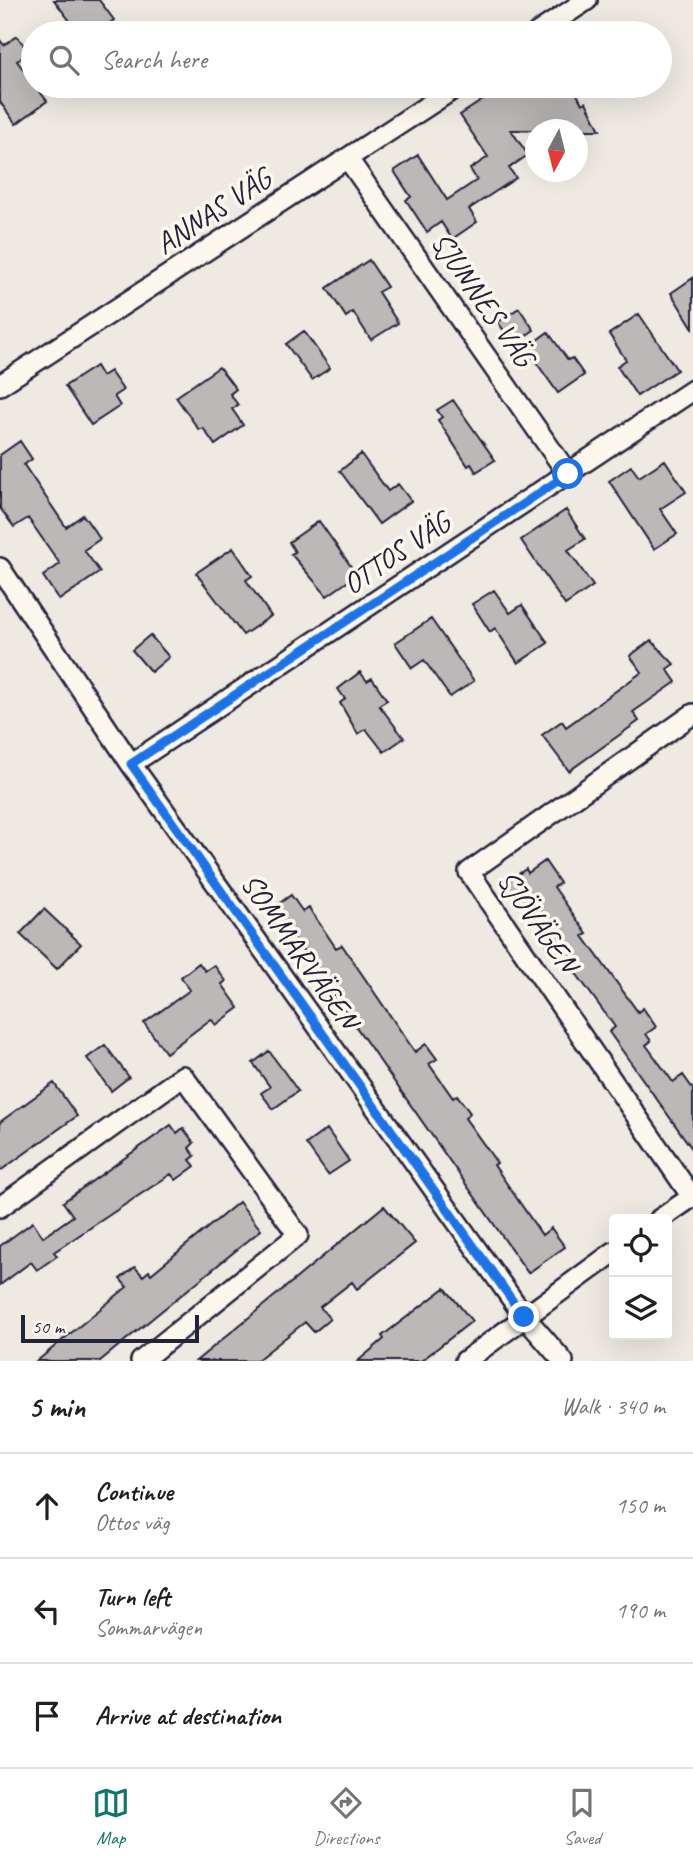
<!DOCTYPE html>
<html lang="en">
<head>
<meta charset="utf-8">
<style>
  :root { --surface:#fff; --page:#f2f2f2; --text:#202124; --muted:#757577; --line:#e0e0e0; --accent:#0f766e }
  body { margin:0; font-family:Caveat,sans-serif; background:var(--page); color:var(--text) }
  .controls { position:absolute; right:21px; bottom:21px; display:grid; overflow:hidden; border-radius:7px; box-shadow:0 7px 28px #0002 }
  .controls button { width:63px; height:63px; display:grid; place-items:center; padding:0; border:0; border-bottom:2px solid var(--line); background:var(--surface); color:var(--text); font:35px sans-serif }
  .compass { position:absolute; left:525px; top:119px; width:63px; height:63px; border-radius:50%; background:var(--surface); box-shadow:0 7px 28px #0002; rotate:187deg }
  .scale { position:absolute; left:21px; bottom:18px; width:178px; box-sizing:border-box; padding-left:7px; border:4px solid #22223b; border-top:0; font-size:19px; line-height:24px; white-space:nowrap; color:#22223b; -webkit-text-stroke:5px #fbf7ec; paint-order:stroke }
  .stop { position:absolute; width:21px; height:21px; margin:-16px; border:5px solid #1a73e8; border-radius:50%; background:#fff }
  .stop.end { background:#1a73e8; border-color:#fff; box-shadow:0 2px 7px #0008 }
  .list { margin:0; padding:0; list-style:none }
  h2 { display:flex; justify-content:space-between; align-items:center; height:91px; margin:0; padding:0 28px; font-size:30px }
  h2 small { font-size:23px; font-weight:400; color:var(--muted) }
  .list li { display:grid; grid-template-columns:46px 1fr auto; gap:21px; align-items:center; box-sizing:border-box; height:105px; padding:0 28px; border-top:2px solid var(--line) }
  .list b { display:block; font-size:26px; white-space:nowrap }
  .list p { margin:0; font-size:23px; white-space:nowrap; color:var(--muted) }
  .list em { font-size:23px; font-style:normal; color:var(--muted) }
  .icon { flex:none; width:38px; height:38px; fill:none; stroke:currentColor; stroke-width:2; stroke-linecap:round; stroke-linejoin:round }
  .map { position:relative; flex:none; width:693px; height:1361px; overflow:hidden }
  .search { position:absolute; background:var(--surface); box-shadow:0 7px 28px #0002; left:21px; right:21px; top:21px; height:77px; display:flex; align-items:center; gap:18px; box-sizing:border-box; padding:0 24px; border-radius:38px; color:var(--muted); font-size:26px }
  .sheet { height:406px; background:var(--surface) }
  nav { display:flex; justify-content:space-around; align-items:center; box-sizing:border-box; height:98px; border-top:2px solid var(--line); background:var(--surface); font-size:19px; color:var(--muted) }
  nav a { display:grid; justify-items:center; gap:4px }
  nav .on { color:var(--accent) }
  .map>svg:first-child { display:block }
  .building { fill:#bcb8b8; stroke:#22223b; stroke-width:2 }
  .lines { fill:none; stroke-linecap:round; stroke-linejoin:round }
  .minor-casing { stroke:#22223b; stroke-width:24 }
  .minor { stroke:#fbf7ec; stroke-width:19 }
  .route { stroke:#1a73e8; stroke-width:9 }
  .labels { text-anchor:middle; stroke-width:7; stroke-linejoin:round; paint-order:stroke }
  .street-label { font-size:30px; fill:#22223b; stroke:#fbf7ec }
</style>
</head>
<body>
<div class="map">
<svg width="693" height="1361" viewBox="0 0 693 1361">
  <rect width="100%" height="100%" fill="#eeeae2"/>
  <filter id="ink" filterUnits="userSpaceOnUse"><feTurbulence type="fractalNoise" baseFrequency=".0143" numOctaves="2"/><feDisplacementMap in="SourceGraphic" scale="14" xChannelSelector="R" yChannelSelector="G"/><feConvolveMatrix kernelMatrix="1 2 1 2 8 2 1 2 1" color-interpolation-filters="sRGB"/></filter>
  <g filter="url(#ink)">
    <path class="building" d="M54 0H99L114 20 96 33H79Z
      M17 36 29 52 17 61 47 101 16 124 0 102V40L4 45Z
      M504 86H573L582 104 586 102 600 130H511L528 155 509 168 516 178 469 209 477 222 452 239 441 222 427 232 406 200 411 197 394 171 418 155 447 200 477 180 470 169 488 157 460 115Z
      M369 260 387 287 378 292 398 323 371 340 353 312 346 317 327 288Z
      M693 278V328L671 293Z
      M519 308 534 330 513 344 498 322Z
      M639 314 677 370 637 396 617 366 626 360 609 334Z
      M304 331 330 368 312 380 286 344Z
      M548 332 568 360 572 358 584 375 558 393 526 348Z
      M96 366 102 376 110 371 123 390 114 396 120 406 91 425 65 386Z
      M219 367 236 389 230 394 238 405 232 409 243 425 215 445 203 428 199 430 176 397Z
      M453 400 495 460 476 472 471 464 468 466 438 420 442 417 437 410Z
      M20 441 32 459 24 465 66 527 83 515 100 539 84 550 100 572 59 600 43 576 60 564 28 518 14 527 0 508V455Z
      M361 454 388 491 398 484 411 501 379 524 340 471Z
      M665 460 686 492 660 509 677 534 654 549 609 481 631 466 639 477Z
      M566 510 585 539 568 550 593 586 565 605 521 540Z
      M319 521 357 575 327 596 291 554 295 552 289 542Z
      M233 548 252 576 246 580 271 616 243 635 196 573Z
      M494 590 510 613 522 605 548 643 518 663 495 628 490 632 472 604Z
      M431 619 474 681 450 697 424 660 412 668 395 643Z
      M150 635 169 657 151 672 132 650Z
      M651 640 674 664 667 669 676 682 633 712 639 721 569 771 542 735 562 721 566 727 642 672 630 656Z
      M360 672 367 681 372 678 387 700 379 705 404 738 384 752 366 729 358 734 340 703 345 699 338 689Z
      M545 861 560 883 554 887 587 934 583 936 638 1012 643 1008 656 1027 646 1034 651 1041 646 1045 673 1082 683 1075 693 1089V1150L609 1032 615 1027 562 954 556 958 540 934 551 927 531 896 518 906 503 884 526 869 528 873Z
      M291 895 303 912 309 908 336 948 342 945 415 1052 426 1044 437 1059 429 1064 453 1098 457 1095 470 1113 465 1118 497 1163 494 1165 542 1235 551 1228 565 1247 528 1273 273 908Z
      M44 909 81 944 57 969 20 934Z
      M199 963 205 971 214 965 226 981 222 984 239 1008 216 1025 211 1019 166 1053 144 1023 190 990 181 977Z
      M105 1045 129 1077 111 1091 87 1058Z
      M269 1051 298 1091 273 1109 261 1093 270 1087 253 1063Z
      M54 1083 77 1116 0 1171V1122Z
      M171 1125 177 1133 183 1128 194 1143 189 1148 195 1156 190 1160 195 1166 176 1180 171 1174 54 1252 57 1256 37 1270 31 1262 0 1285V1246L33 1222 43 1237 73 1216 63 1202Z
      M327 1129 349 1161 328 1175 306 1144Z
      M239 1202 261 1230 100 1361H37L127 1287 120 1279 135 1267 143 1276 149 1271 151 1274Z
      M384 1206 415 1243 357 1289 352 1282 320 1307 330 1319 314 1332 305 1322 256 1361H196Z
      M445 1288 472 1321 421 1361H358L384 1339 382 1336Z"/>
    <g class="lines">
      <g class="minor-casing">
        <path id="minor" d="M537 33 587 0
          M348 159 568 474
          M0 385 458 86
          M0 568 131 764 524 1316 563 1361
          M131 764 693 390
          M0 1207 183 1076 298 1235 141 1361
          M660 1219 692 1197 469 872 693 714
          M465 1361 614 1252"/>
      </g>
      <use href="#minor" class="minor"/>
    </g>
  </g>
  <g class="lines" filter="url(#ink)">
    <path class="route" d="M524 1317 131 764 568 474"/>
  </g>
  <g class="labels">
    <g class="street-label">
      <text transform="translate(213 211) rotate(-33)" y="10">ANNAS VÄG</text>
      <text transform="translate(483 299) rotate(55)" y="10">SJUNNES VÄG</text>
      <text transform="translate(396 553) rotate(-34)" y="10">OTTOS VÄG</text>
      <text transform="translate(538 921) rotate(55)" y="10">SJÖVÄGEN</text>
      <text transform="translate(300 951) rotate(55)" y="10">SOMMARVÄGEN</text>
    </g>
  </g>
</svg>
<div class="controls">
<button><svg class="icon" aria-label="locate" viewBox="0 0 24 24"><circle cx="12" cy="12" r="6"/><path d="M12 2v4M12 18v4M2 12h4M18 12h4"/></svg></button>
<button><svg class="icon" aria-label="layers" viewBox="0 0 24 24"><path d="M12 4l9 5-9 5-9-5zM3 14l9 5 9-5"/></svg></button>
</div>
<svg class="compass" viewBox="-18 -18 36 36"><path d="M0-13l5 13h-10z" fill="#e53935"/><path d="M0 13l5-13h-10z" fill="#757577"/></svg>
<div class="scale">50 m</div>
<div class="stop" style="left:568px;top:474px"></div>
<div class="stop end" style="left:524px;top:1317px"></div>
<div class="search"><svg class="icon" aria-label="search" viewBox="0 0 24 24"><circle cx="10" cy="10" r="6"/><path d="M15 15l6 6"/></svg>Search here</div>
</div>
<section class="sheet">
<h2>5 min<small>Walk · 340 m</small></h2>
<ul class="list">
<li><svg class="icon" aria-label="ahead" viewBox="0 0 24 24"><path d="M12 20V5M6 11l6-6 6 6"/></svg><div><b>Continue</b><p>Ottos väg</p></div><em>150 m</em></li>
<li><svg class="icon" aria-label="left" viewBox="0 0 24 24"><path d="M17 20v-9H6M10 6l-5 5 5 5"/></svg><div><b>Turn left</b><p>Sommarvägen</p></div><em>190 m</em></li>
<li><svg class="icon" aria-label="arrive" viewBox="0 0 24 24"><path d="M6 21V4h12l-3 4 3 4H6"/></svg><div><b>Arrive at destination</b></div></li>
</ul>
</section>
<nav>
<a class="on"><svg class="icon" aria-label="map" viewBox="0 0 24 24"><path d="M3 6l6-2 6 2 6-2v14l-6 2-6-2-6 2zM9 4v14M15 6v14"/></svg>Map</a>
<a><svg class="icon" aria-label="directions" viewBox="0 0 24 24"><path d="M12 3l9 9-9 9-9-9zM9 14v-3h6M13 9l2 2-2 2"/></svg>Directions</a>
<a><svg class="icon" aria-label="saved" viewBox="0 0 24 24"><path d="M7 4h10v16l-5-4-5 4z"/></svg>Saved</a>
</nav>
</body>
</html>
